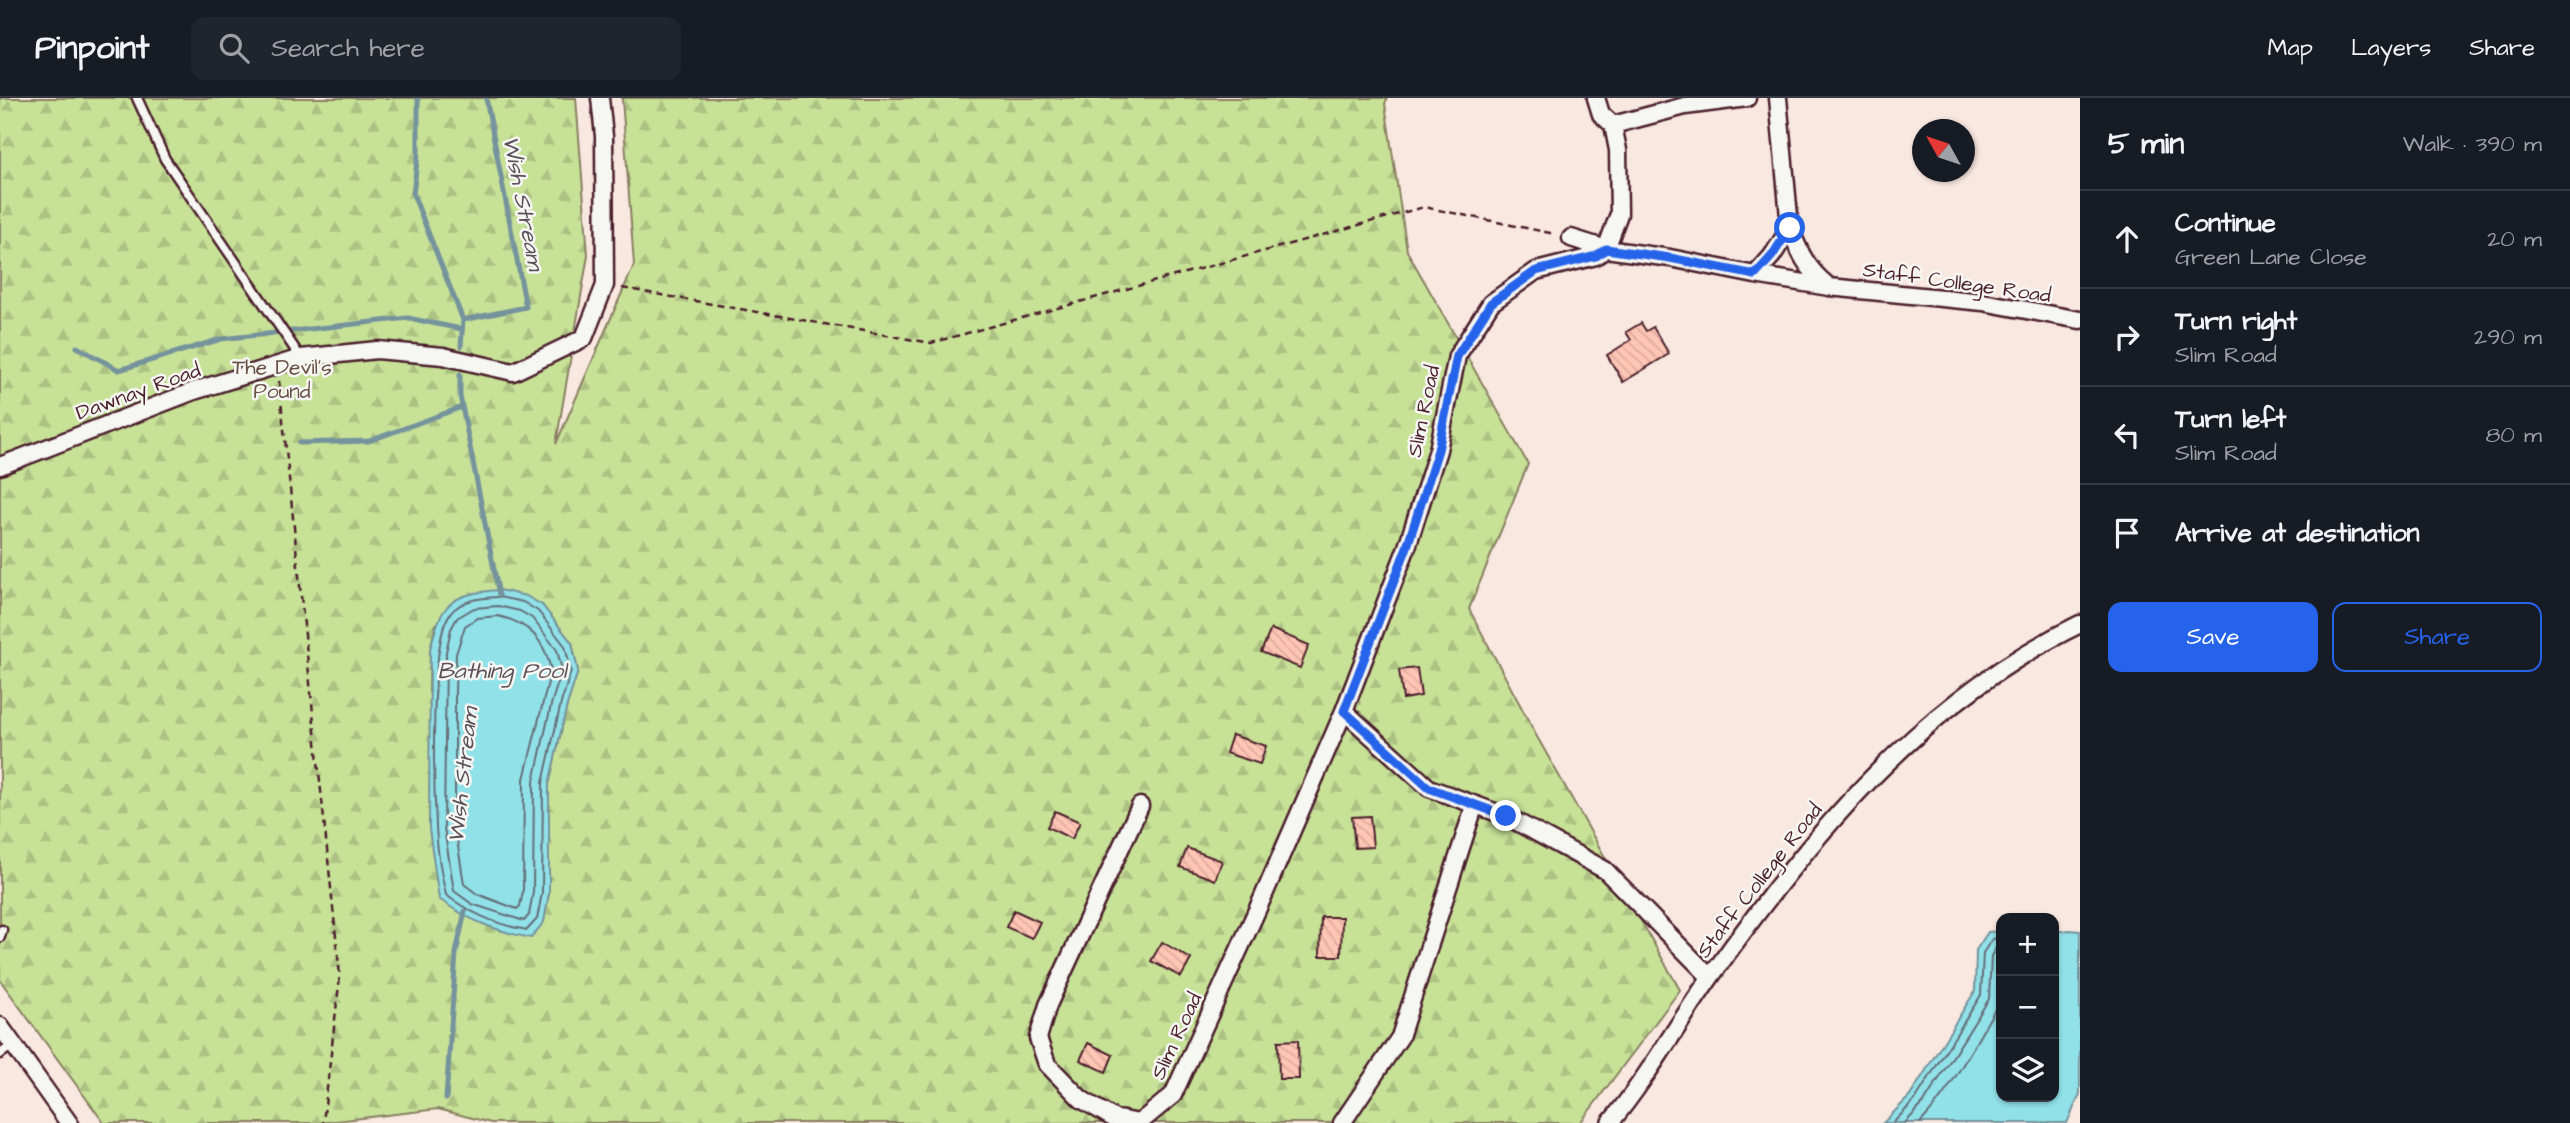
<!DOCTYPE html>
<html lang="en">
<head>
<meta charset="utf-8">
<style>
  :root { --surface:#171b24; --page:#20242c; --text:#f1f3f6; --muted:#9ea1a6; --line:#363941; --accent:#2563eb }
  body { margin:0; font-family:"Architects Daughter",sans-serif; background:var(--page); color:var(--text) }
  .controls { position:absolute; right:21px; bottom:21px; display:grid; overflow:hidden; border-radius:14px; box-shadow:0 2px 5px #0004 }
  .controls button { width:63px; height:63px; display:grid; place-items:center; padding:0; border:0; border-bottom:2px solid var(--line); background:var(--surface); color:var(--text); font:35px sans-serif }
  .compass { position:absolute; left:1912px; top:21px; width:63px; height:63px; border-radius:50%; background:var(--surface); box-shadow:0 2px 5px #0004; rotate:310deg }
  .stop { position:absolute; width:21px; height:21px; margin:-16px; border:5px solid #2563eb; border-radius:50%; background:#fff }
  .stop.end { background:#2563eb; border-color:#fff; box-shadow:0 2px 7px #0008 }
  .list { margin:0; padding:0; list-style:none }
  h2 { display:flex; justify-content:space-between; align-items:center; height:91px; margin:0; padding:0 28px; font-size:30px }
  h2 small { font-size:23px; font-weight:400; color:var(--muted) }
  .list li { display:grid; grid-template-columns:46px 1fr auto; gap:21px; align-items:center; box-sizing:border-box; height:98px; padding:0 28px; border-top:2px solid var(--line) }
  .list b { display:block; font-size:26px; white-space:nowrap }
  .list p { margin:0; font-size:23px; white-space:nowrap; color:var(--muted) }
  .list em { font-size:23px; font-style:normal; color:var(--muted) }
  .actions { display:flex; gap:14px; padding:21px 28px }
  .actions a { flex:1; padding:16px 0; border:2px solid var(--accent); border-radius:14px; text-align:center; font-size:24px; color:var(--accent) }
  .actions .main { background:var(--accent); color:#fff }
  .icon { flex:none; width:38px; height:38px; fill:none; stroke:currentColor; stroke-width:2; stroke-linecap:round; stroke-linejoin:round }
  .map { position:relative; flex:none; width:2080px; height:1025px; overflow:hidden }
  header { display:flex; align-items:center; gap:42px; box-sizing:border-box; height:98px; padding:0 35px; background:var(--surface); border-bottom:2px solid var(--line) }
  header strong { font-size:33px }
  nav { display:flex; gap:38px; margin-inline-start:auto; font-size:24px }
  .search { width:490px; height:63px; background:var(--page); display:flex; align-items:center; gap:18px; box-sizing:border-box; padding:0 24px; border-radius:14px; color:var(--muted); font-size:26px }
  main { display:flex }
  aside { flex:1; background:var(--surface) }
  .map>svg:first-child { display:block }
  .forest { fill:url(#forest-firs); stroke:#888061; stroke-width:2; fill-rule:evenodd }
  .water { fill:#90e1e8; stroke:#74939c; stroke-width:2 }
  .lines { fill:none; stroke-linecap:round; stroke-linejoin:round }
  .shore { stroke:#666d77; stroke-width:2 }
  .stream { stroke:#74939c; stroke-width:5 }
  .building { fill:url(#building-back-hatch); stroke:#4a1f2b; stroke-width:2 }
  .lane-casing { stroke:#4a1f2b; stroke-width:13 }
  .street-casing { stroke:#4a1f2b; stroke-width:21 }
  .path { stroke:#4a1f2b; stroke-width:2.5; stroke-dasharray:7 5; stroke-linecap:butt }
  .lane { stroke:#f6f6f2; stroke-width:8 }
  .street { stroke:#f6f6f2; stroke-width:16 }
  .route { stroke:#2563eb; stroke-width:9 }
  .labels { text-anchor:middle; stroke-width:5; stroke-linejoin:round; paint-order:stroke }
  .street-label { font-size:21px; fill:#4a1f2b; stroke:#f6f6f2 }
  .park-label { font-size:21px; fill:#695046; stroke:#f6f6f2 }
  .water-label { font-size:23px; font-style:italic; fill:#5c505a; stroke:#f6f6f2 }
</style>
</head>
<body>
<header>
<strong>Pinpoint</strong>
<div class="search"><svg class="icon" aria-label="search" viewBox="0 0 24 24"><circle cx="10" cy="10" r="6"/><path d="M15 15l6 6"/></svg>Search here</div>
<nav><a>Map</a><a>Layers</a><a>Share</a></nav>
</header>
<main>
<div class="map">
<svg width="2080" height="1025" viewBox="0 0 2080 1025">
  <defs>
    <pattern id="forest-firs" width="22" height="20" patternUnits="userSpaceOnUse" patternTransform="scale(1.75)"><rect width="22" height="20" fill="#c7e197"/><path d="M5 1l3.5 6h-7zM16 11l3.5 6h-7z" fill="#acc182"/></pattern>
    <pattern id="building-back-hatch" width="6" height="6" patternUnits="userSpaceOnUse" patternTransform="scale(1.75)"><rect width="6" height="6" fill="#ffc6b5"/><path d="M-1 5l2 2M0 0l6 6M5-1l2 2" fill="none" stroke="#dcaa9c"/></pattern>
  </defs>
  <rect width="100%" height="100%" fill="#f9e8e0"/>
  <filter id="ink" filterUnits="userSpaceOnUse"><feTurbulence type="fractalNoise" baseFrequency=".0143" numOctaves="2"/><feDisplacementMap in="SourceGraphic" scale="14" xChannelSelector="R" yChannelSelector="G"/><feConvolveMatrix kernelMatrix="1 2 1 2 8 2 1 2 1" color-interpolation-filters="sRGB"/></filter>
  <g filter="url(#ink)">
    <path class="forest" d="M0 0H576L588 157 556 346 634 167 622 0H1387L1385 6 1407 153 1528 366 1469 511 1536 637 1680 892 1580 1025H491L438 1011 319 1025H104L0 882ZM542 507 572 545 578 573 567 607 549 686V795L429 594 430 552 436 526Z"/>
    <path class="water" d="M499 492 526 498 542 507 572 545 578 573 567 607 549 686V795L544 824 531 840C495 833 468 822 439 801L429 731 430 552C441 505 450 496 499 492Z
      M2069 832 2080 833V996L2067 1025H1883L1910 998 1975 893 1976 852 1988 834 2001 833V999H2054V834Z"/>
    <g class="lines">
      <path class="shore" d="M499 499 523 504 538 513 565 548 571 573 561 605 543 685 542 795 537 821 527 832C497 827 470 815 446 797 441 776 437 751 436 729 434 690 429 542 450 516 461 501 482 500 499 499Z
        M498 508 520 513 532 520 557 552 562 572 552 603 534 683 533 794 529 817 524 823 472 806 454 793 444 730 446 554 451 531 457 520 474 510Z
        M498 518C529 525 544 541 551 572L524 681 523 793 520 808 517 811 477 796 464 786 455 729V595L456 556 465 528 477 520Z
        M1893 1025 1915 1002 1981 897 1983 855 1992 841 2001 840
        M1905 1025 1923 1006 1989 901 1991 858 1996 850 2001 849
        M1920 1025C1951 993 1975 945 1998 906L2001 896"/>
      <path class="stream" d="M418 0V56L413 96 463 222 461 248
        M463 222 526 209 486 0
        M77 249 119 272 221 241 408 220 461 231
        M460 276V298L499 497
        M299 345 369 343 462 309
        M446 1001 456 855 465 813"/>
    </g>
    <path class="building" d="M1641 225 1646 233 1653 229 1669 256 1623 284 1607 257 1631 242 1626 234Z
      M1271 531 1309 547 1300 570 1261 554Z
      M1417 570 1421 598 1403 601 1399 572Z
      M1232 637 1266 648 1260 666 1226 655Z
      M1055 713 1080 724 1072 741 1047 729Z
      M1370 718 1373 749 1355 750 1352 719Z
      M1187 750 1222 763 1215 782 1180 769Z
      M1014 812 1040 824 1032 840 1006 829Z
      M1321 819H1342L1341 858H1320Z
      M1162 844 1191 861 1181 879 1151 863Z
      M1298 942 1299 981H1279L1278 943Z
      M1088 945 1113 957 1106 974 1080 962Z"/>
    <g class="lines">
      <g class="lane-casing">
        <path id="lane" d="M137 0 165 61 301 260
          M0 839 2 832
          M0 956 13 947"/>
      </g>
      <g class="street-casing">
        <path id="street" d="M1596 0 1601 16 1613 27 1618 52 1619 116 1606 151
          M1613 27 1685 8 1747 0
          M1790 130C1799 154 1807 171 1827 187
          M1571 140 1606 151 1670 160 1755 177 1829 189 1983 204 2080 222
          M1755 177 1772 158 1790 130 1778 0
          M0 368 194 293 301 260 377 252 443 258 513 274 584 240 605 187 604 38 600 0
          M1344 613 1429 690 1506 718 1605 772 1710 879
          M1140 708 1048 907 1038 940 1047 966 1081 1001 1113 1020 1139 1025 1173 997 1263 799 1344 613 1407 449 1438 352 1457 258 1491 205 1536 173 1596 158 1606 151
          M0 928 69 1025
          M1342 1025 1400 939 1474 709
          M1610 1025C1648 979 1678 925 1712 877 1810 738 1923 602 2080 526"/>
      </g>
      <path class="path" d="M622 190 931 245 1424 109 1555 136
        M279 283 340 878 323 1025"/>
      <use href="#lane" class="lane"/>
      <use href="#street" class="street"/>
    </g>
  </g>
  <g class="lines" filter="url(#ink)">
    <path class="route" d="M1506 718 1429 690 1344 613 1407 449 1438 352 1457 258 1491 205 1536 173 1596 158 1606 151 1670 160 1755 177 1772 158 1790 130"/>
  </g>
  <g class="labels">
    <g class="street-label">
      <text transform="translate(1957 184) rotate(8)" y="7">Staff College Road</text>
      <text transform="translate(138 293) rotate(-20)" y="7">Dawnay Road</text>
      <text transform="translate(1423 313) rotate(-78)" y="7">Slim Road</text>
      <text transform="translate(1759 782) rotate(-52)" y="7">Staff College Road</text>
      <text transform="translate(1176 938) rotate(-65)" y="7">Slim Road</text>
    </g>
    <g class="park-label">
      <text x="282" y="276">The Devil's<tspan x="282" dy="24">Pound</tspan></text>
    </g>
    <g class="water-label">
      <text transform="translate(524 105) rotate(79)" y="8">Wish Stream</text>
      <text x="502" y="580">Bathing Pool</text>
      <text transform="translate(462 677) rotate(-84)" y="8">Wish Stream</text>
    </g>
  </g>
</svg>
<div class="controls">
<button>+</button>
<button>−</button>
<button><svg class="icon" aria-label="layers" viewBox="0 0 24 24"><path d="M12 4l9 5-9 5-9-5zM3 14l9 5 9-5"/></svg></button>
</div>
<svg class="compass" viewBox="-18 -18 36 36"><path d="M0-13l5 13h-10z" fill="#e53935"/><path d="M0 13l5-13h-10z" fill="#9ea1a6"/></svg>
<div class="stop" style="left:1790px;top:130px"></div>
<div class="stop end" style="left:1506px;top:718px"></div>
</div>
<aside>
<h2>5 min<small>Walk · 390 m</small></h2>
<ul class="list">
<li><svg class="icon" aria-label="ahead" viewBox="0 0 24 24"><path d="M12 20V5M6 11l6-6 6 6"/></svg><div><b>Continue</b><p>Green Lane Close</p></div><em>20 m</em></li>
<li><svg class="icon" aria-label="right" viewBox="0 0 24 24"><path d="M7 20v-9h11M14 6l5 5-5 5"/></svg><div><b>Turn right</b><p>Slim Road</p></div><em>290 m</em></li>
<li><svg class="icon" aria-label="left" viewBox="0 0 24 24"><path d="M17 20v-9H6M10 6l-5 5 5 5"/></svg><div><b>Turn left</b><p>Slim Road</p></div><em>80 m</em></li>
<li><svg class="icon" aria-label="arrive" viewBox="0 0 24 24"><path d="M6 21V4h12l-3 4 3 4H6"/></svg><div><b>Arrive at destination</b></div></li>
</ul>
<div class="actions"><a class="main">Save</a><a>Share</a></div>
</aside>
</main>
</body>
</html>
